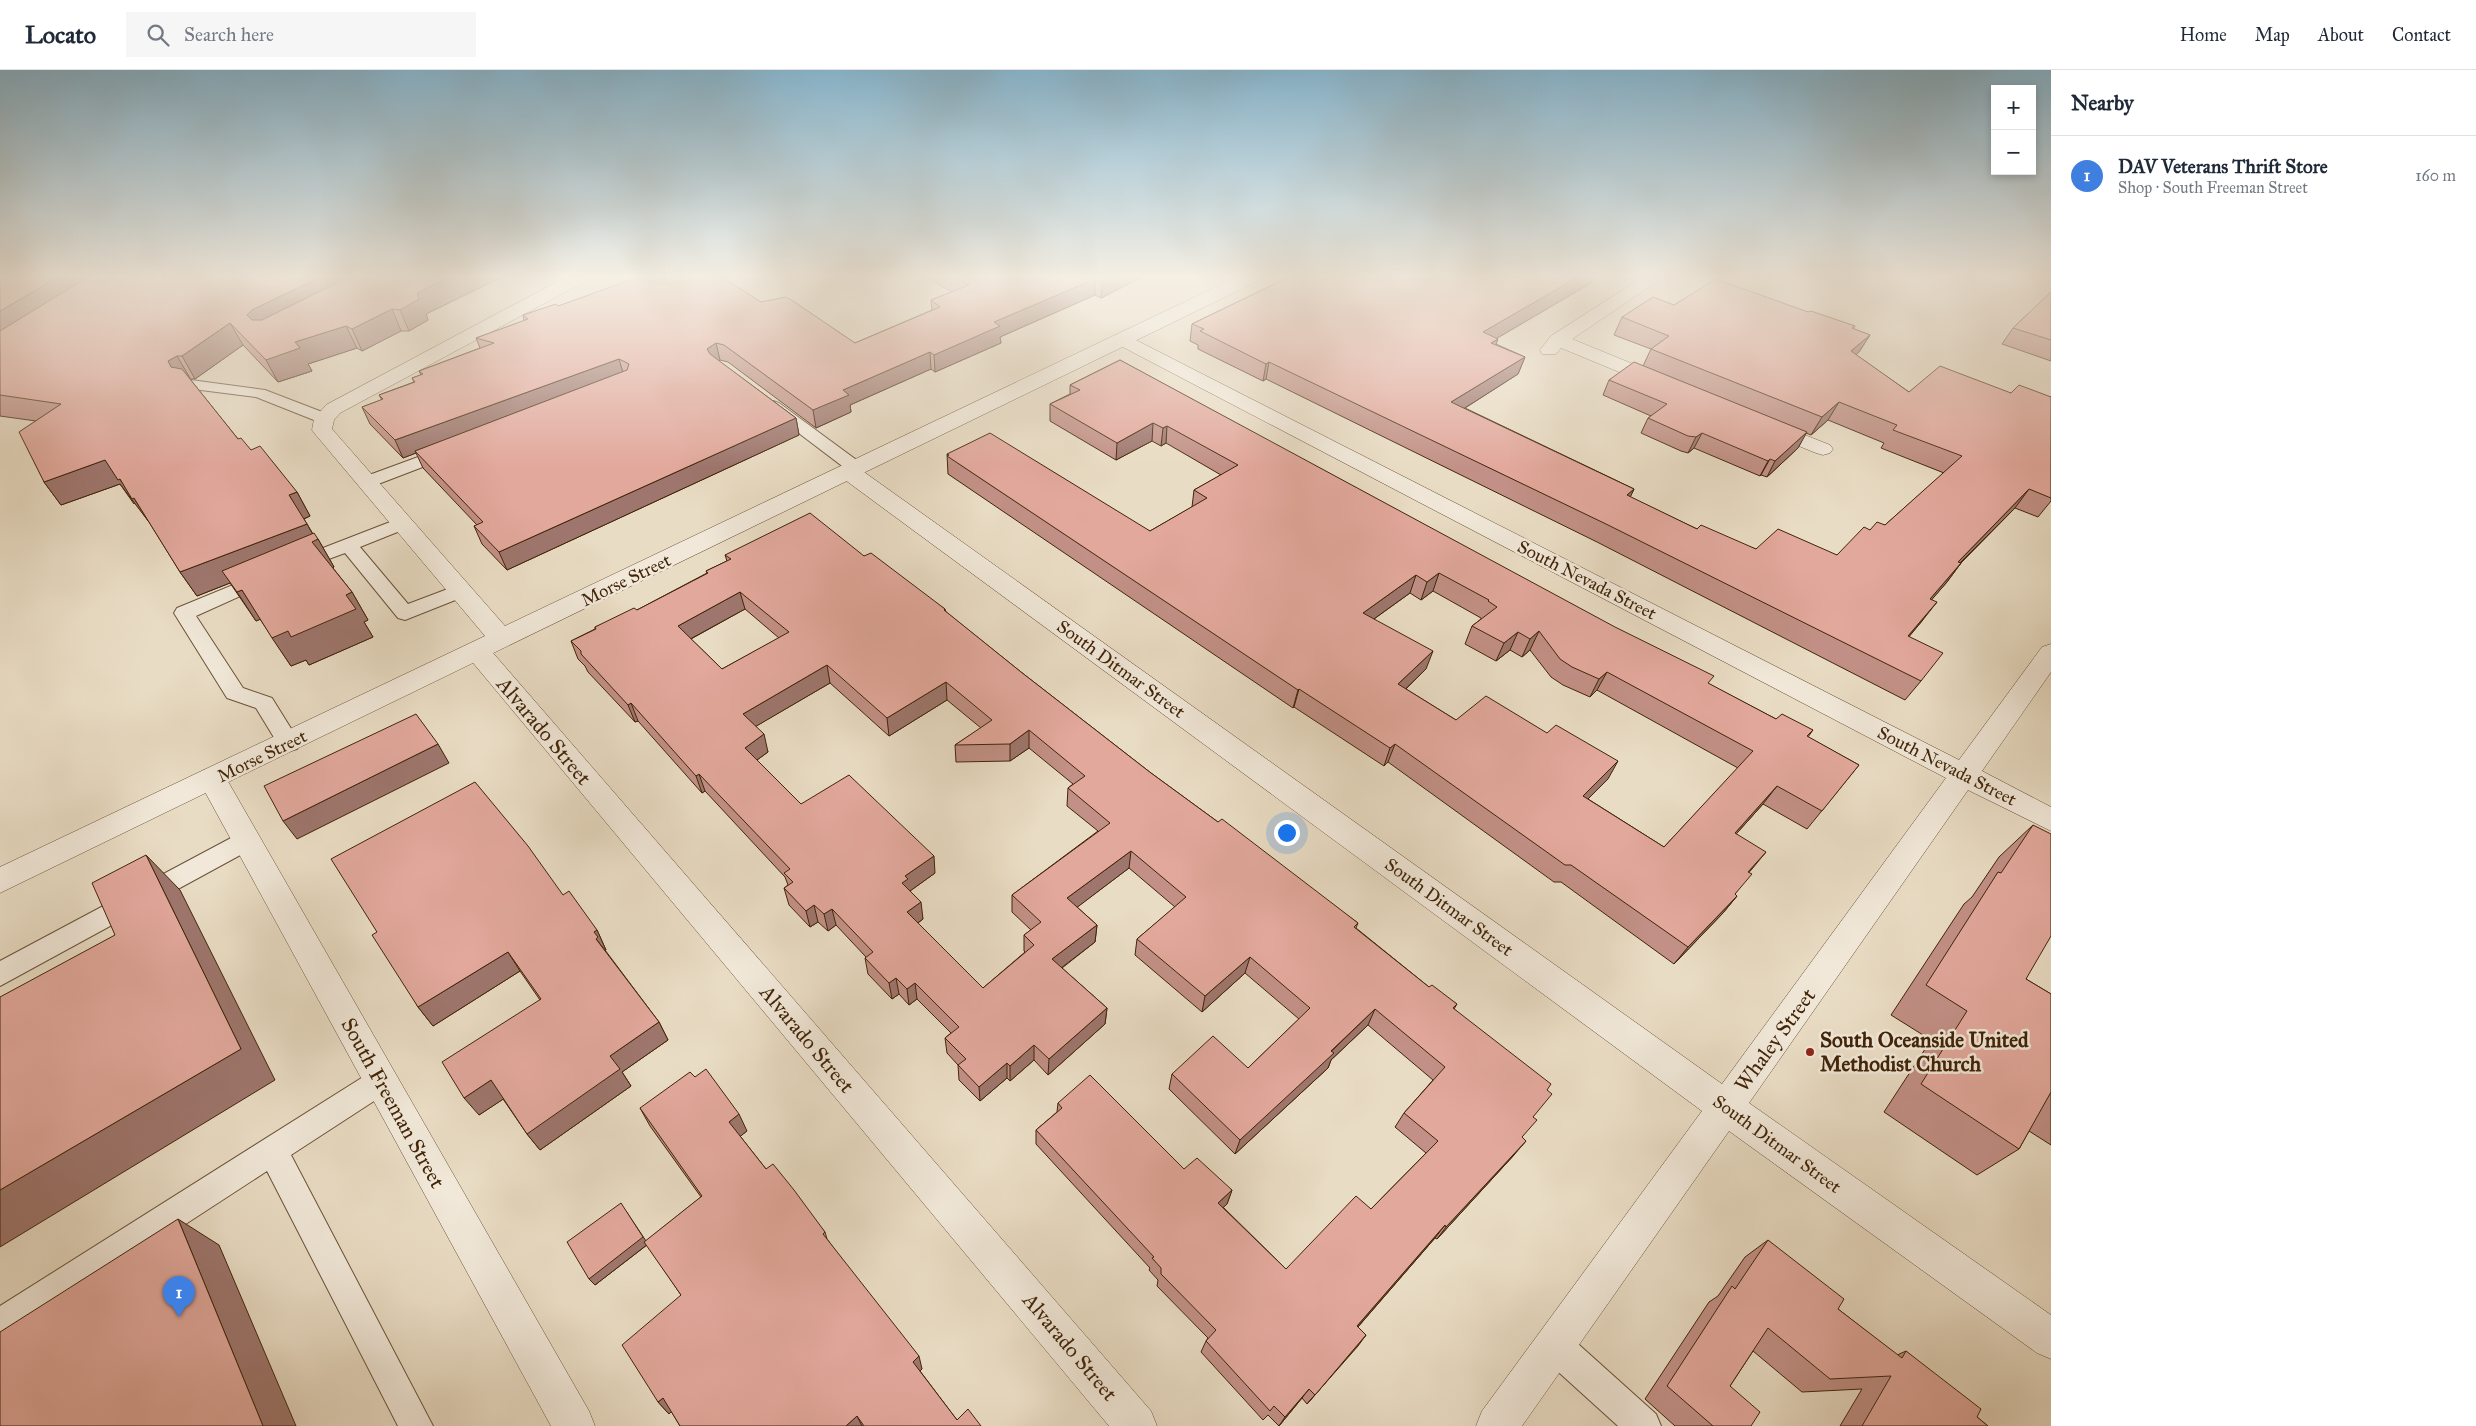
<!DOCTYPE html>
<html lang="en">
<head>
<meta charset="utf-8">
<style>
  :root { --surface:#fff; --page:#f6f6f7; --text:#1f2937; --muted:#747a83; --line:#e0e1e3; --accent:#8f2418 }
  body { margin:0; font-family:"IM FELL Great Primer",serif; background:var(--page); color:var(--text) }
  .controls { position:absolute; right:15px; top:15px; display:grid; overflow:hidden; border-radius:0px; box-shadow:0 2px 8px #0003 }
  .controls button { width:45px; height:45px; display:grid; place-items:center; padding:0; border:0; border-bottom:1px solid var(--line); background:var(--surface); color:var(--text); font:25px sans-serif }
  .you { position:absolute; left:1286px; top:762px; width:18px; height:18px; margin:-12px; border:4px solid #fff; border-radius:50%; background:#1a73e8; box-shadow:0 0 0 8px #1a73e833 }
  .badge { display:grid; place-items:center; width:32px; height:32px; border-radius:50%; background:var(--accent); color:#fff; font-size:16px; font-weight:700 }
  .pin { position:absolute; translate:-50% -41px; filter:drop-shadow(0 1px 2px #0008) }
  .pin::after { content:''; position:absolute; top:26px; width:18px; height:15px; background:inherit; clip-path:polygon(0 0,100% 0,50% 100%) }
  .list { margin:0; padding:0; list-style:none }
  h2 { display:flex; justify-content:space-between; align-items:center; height:65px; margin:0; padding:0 20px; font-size:21px }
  h2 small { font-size:16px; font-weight:400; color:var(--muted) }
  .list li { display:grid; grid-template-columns:32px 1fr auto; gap:15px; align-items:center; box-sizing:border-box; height:80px; padding:0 20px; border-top:1px solid var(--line) }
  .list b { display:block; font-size:19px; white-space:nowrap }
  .list p { margin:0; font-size:16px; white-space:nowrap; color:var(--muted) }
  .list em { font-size:16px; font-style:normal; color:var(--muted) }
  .icon { flex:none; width:28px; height:28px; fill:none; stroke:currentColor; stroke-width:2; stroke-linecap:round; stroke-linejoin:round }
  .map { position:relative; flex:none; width:2051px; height:1356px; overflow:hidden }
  header { display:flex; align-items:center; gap:30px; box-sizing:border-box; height:70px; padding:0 25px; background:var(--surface); border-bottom:1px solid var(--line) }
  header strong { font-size:24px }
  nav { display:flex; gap:28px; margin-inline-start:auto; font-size:18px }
  .search { width:350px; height:45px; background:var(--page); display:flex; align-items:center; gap:12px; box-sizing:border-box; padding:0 18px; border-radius:0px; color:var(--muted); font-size:19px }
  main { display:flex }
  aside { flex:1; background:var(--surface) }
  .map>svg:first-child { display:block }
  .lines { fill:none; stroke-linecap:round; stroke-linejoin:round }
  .service-casing { stroke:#6a5237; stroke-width:2 }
  .minor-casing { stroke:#6a5237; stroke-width:1 }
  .tertiary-casing { stroke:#6a5237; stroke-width:1 }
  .service { fill:#f1e8d9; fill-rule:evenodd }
  .minor { fill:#f1e8d9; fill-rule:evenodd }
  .tertiary { fill:#f1e8d9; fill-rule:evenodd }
  .wall { fill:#c29086; stroke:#402408; fill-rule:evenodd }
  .shaded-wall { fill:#9e766d; stroke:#402408 }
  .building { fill:#e2a89c; stroke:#402408; fill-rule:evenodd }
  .poi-dot { fill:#8f2418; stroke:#f1e8d9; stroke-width:2 }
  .labels { text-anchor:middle; stroke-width:5; stroke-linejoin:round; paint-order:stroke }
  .street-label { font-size:18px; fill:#402408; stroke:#f1e8d9 }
  .near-street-label { font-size:21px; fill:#402408; stroke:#f1e8d9 }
  .near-poi-label { font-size:21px; font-weight:bold; fill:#402408; stroke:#f1e8d9; text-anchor:start }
</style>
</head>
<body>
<header>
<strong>Locato</strong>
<div class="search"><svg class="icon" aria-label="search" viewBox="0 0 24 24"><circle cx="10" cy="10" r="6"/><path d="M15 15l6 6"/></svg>Search here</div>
<nav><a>Home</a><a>Map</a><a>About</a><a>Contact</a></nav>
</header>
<main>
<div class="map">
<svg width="2051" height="1356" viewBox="0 0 2051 1356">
  <rect width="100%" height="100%" fill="#e9dcc4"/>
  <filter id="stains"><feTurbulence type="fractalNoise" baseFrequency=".004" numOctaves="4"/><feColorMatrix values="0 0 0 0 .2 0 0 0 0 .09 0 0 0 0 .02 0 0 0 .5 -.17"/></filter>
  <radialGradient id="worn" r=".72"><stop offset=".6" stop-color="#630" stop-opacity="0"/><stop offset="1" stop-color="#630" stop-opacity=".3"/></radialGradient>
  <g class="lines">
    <g class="service-casing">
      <path id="service" d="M191 310 265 320 330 345 332 349 330 353 324 354 256 327 185 318 183 315Z
        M773 331 779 333 862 394 865 398 862 402H850L767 339 765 336 767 333Z
        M448 376 454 377 457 381 454 385 373 416H361L358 412 361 408Z
        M403 447 410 449 412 453 410 457 360 477 408 534 461 514 468 515 471 520 468 525 405 550 398 548 345 483 299 500 292 498 289 494 292 490Z
        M262 503 269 505 272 509 269 513 196 546 243 618 272 628 300 673 297 679 289 681 281 679 256 638 227 628 174 543 177 538Z
        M246 760 255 763 258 770 255 777 0 916V891Z
        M381 998 391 1002 395 1011 391 1020 291 1085 433 1356H398L267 1101 12 1267 0 1271V1236L371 1002Z
        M1555 1259 1567 1264 1656 1344 1661 1356H1618L1543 1288 1538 1276 1543 1264Z"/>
    </g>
    <g class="minor-casing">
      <path id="minor" d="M1643 207H1664L1572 269 1667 308 1670 312 1667 316H1653L1561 278 1556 284H1542L1540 280 1551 266Z
        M1124 264 1959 690 2042 577 2051 574V602L1982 701 2051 737V761L1968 720 1749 1033 2051 1245V1289L2037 1283 1729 1061 1522 1356H1476L1482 1341 1702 1041 841 407 838 402 841 397 849 396 857 397 1722 1014 1946 708 1117 274 1115 270 1117 266Z
        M1767 350 1830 375 1833 379 1830 383 1823 385 1816 383 1760 360 1757 356 1760 352Z
        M478 573 487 576 1151 1341 1157 1356H1109L469 588 465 582 469 576Z
        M212 698 222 701 589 1341 595 1356H551L198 709 202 701Z"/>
    </g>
    <g class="tertiary-casing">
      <path id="tertiary" d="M566 207H588L586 211 340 343 334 350 332 359 505 556 1237 207H1260L1258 211 0 823V797L485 566 315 364 312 360 314 349 326 335Z"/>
    </g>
    <use href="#service" class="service"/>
    <use href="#minor" class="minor"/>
    <use href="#tertiary" class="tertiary"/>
  </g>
  <path class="wall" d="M0 207H502L426 244 428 250 409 261H401L362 281 357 278 308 294 312 301 278 312 243 275 195 309H190L238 369 251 380 297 422 310 446 304 449 313 464 318 469 334 497 333 498 352 522 368 550 364 552 373 567 309 595 306 590 291 596 260 549 256 551 230 513 197 526 180 502 149 452 135 433 134 434 120 414 61 435 44 412 36 351 0 346Z
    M926 207H1142L1101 228 1095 225 1000 267 1001 273 935 302 931 299 850 335 851 342 816 358 728 292 720 290 719 291 796 348 799 365 507 500 482 474 474 456 477 455 423 398 416 383 403 388 370 354 362 337 382 330 379 325 414 312 412 308 421 305 419 301 480 278 476 268 524 251 523 245 558 236 761 232 855 273 932 240 931 230 952 222Z
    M1289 207H1593L1591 213 1497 268 1496 274 1525 287 1518 304 1465 338 1634 419 1630 427 1697 459 1756 479 1837 485 1870 460 1885 455 1944 403 1881 378 1884 373 1828 350 1811 365 1806 363 1798 378 1767 407 1761 405 1760 406 1694 378 1688 383 1681 381 1641 363 1648 348 1651 346 1603 325 1609 310 1643 296 1651 279 1614 265 1622 247 1674 235 1808 242 1855 256 1853 259 1870 265 1859 282 1856 285 1909 322 2011 323 2051 327V431L2038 447 2015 438 1961 493 1947 512 1931 530 1922 551 1909 566 1921 611 1905 630 1597 472 1266 309 1263 311 1198 279V275L1190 271 1192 254Z
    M2051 222V291L2002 274 2013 258Z
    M1120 290 1709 614 1776 649 1813 660 1808 667 1859 695 1807 759 1763 734 1736 764 1749 803 1735 824 1737 826 1723 843 1674 894 1561 812H1554L1388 692 1384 696 1294 637 1293 638 948 404 947 384 1150 461 1192 437 1194 420 1221 405 1166 373 1161 376 1152 371 1116 390 1050 351V334L1070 324V315ZM1433 521 1481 548V549L1472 556 1465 574 1496 591 1510 580 1522 587 1530 580 1551 607 1563 615 1590 627 1597 620 1738 698 1664 777 1588 729 1608 709 1456 650 1406 619 1426 599 1374 549 1410 523 1421 530Z
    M725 485 864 486 945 539 946 542 1021 602 1151 703 1218 752 1358 853 1356 858 1429 917 1457 934 1454 939 1547 1020 1522 1067 1514 1085 1437 1169 1435 1168 1358 1257 1366 1265 1307 1334 1302 1328 1279 1356 1268 1345 1263 1350 1201 1282 1206 1271 1208 1268 1157 1216 1158 1210 1149 1200 1150 1198 1036 1074V1060L1057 1042 1058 1033 1184 1099 1232 1120 1227 1134 1223 1137 1286 1199 1371 1139 1426 1083 1395 1057 1404 1043 1433 1010 1368 955 1331 990 1328 998 1235 1084 1169 1019 1172 1004 1248 998 1299 949 1245 903 1202 942 1135 885 1137 869 1175 837 1129 798 1077 837 1097 855 1095 872 1062 898 1107 938 1105 954 1048 1005 1034 990 1010 1011 1007 1008 980 1031 959 1010 958 995 947 983 945 968 951 963 917 929 909 935 899 924 892 929 868 904 865 888 866 887 836 855 828 861 818 852 810 857 789 835 784 818 788 815 785 807 705 721 702 723 638 651 635 652 588 602 585 596 578 589 571 571 595 559V557L637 540 707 503 706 501 727 491ZM745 539 779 568 722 599 691 569ZM830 613 889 666 947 630 981 658 955 675 956 692 1010 691 1029 678 1073 714 1068 718 1067 736 1098 761 1012 825V842L1031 860 1024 865V881L1025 882 983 918 918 853 923 849 910 821 935 803 801 734 757 690 768 682 756 656Z
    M2033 755 2026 909 2051 924V1075L2029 1061 2019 1079 1977 1105 1884 1042 1931 970 1891 945 1964 834 1972 827 1999 787Z
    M563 825 597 860 606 880H605L659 952 668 970 622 1002 631 1016 540 1080 527 1064 503 1029 479 1045 540 930 520 901 433 956 418 937 377 862Z
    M640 1038 747 1061 740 1066 766 1099 825 1162 827 1169 922 1299 920 1301 957 1350 981 1356H680L671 1341 669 1344 658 1332 681 1225 647 1175 595 1215 646 1171 701 1127 650 1056Z
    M1768 1170 1838 1239 1897 1285 1906 1281 1977 1347 1988 1356H1840L1862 1319 1802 1322 1753 1281 1730 1316 1751 1356H1675L1645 1329 1709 1232 1718 1226 1745 1187Z"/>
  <path class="shaded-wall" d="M58 207H108L0 273V241Z
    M320 207H374L263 262 247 245 252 240Z
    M449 207H502L426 244 428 250 409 261 400 240 417 223Z
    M1110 207H1142L1101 228 1102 212Z
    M1578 207H1593L1591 213 1477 280 1483 262Z
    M1095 209V225L1000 267 1001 273 935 302 934 285 994 252Z
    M392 239 401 261 362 281 352 259Z
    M230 253 243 275 195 309 182 286Z
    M346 256 357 278 308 294 312 301 278 312 266 290 295 272Z
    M1870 265 1859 282 1841 299 1851 281Z
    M1498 269 1492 286 1491 273Z
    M716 273 720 290 711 297 707 279Z
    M930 282 931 299 850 335 851 342 816 358 813 340 843 320Z
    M177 286 190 308 171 297 168 291Z
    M1525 287 1518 304 1446 350 1451 332Z
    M619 289 624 306 415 381 416 383 403 388 395 370Z
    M1269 292 1266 309 1263 311 1266 294Z
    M1839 332 1828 350 1811 365 1822 347Z
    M796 348 799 365 507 500 499 482Z
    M1153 353 1152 371 1116 390 1117 373Z
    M1167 356 1166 373 1161 376 1163 358Z
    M1807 362 1798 378 1767 407 1775 391Z
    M1702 363 1694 378 1688 383 1696 367Z
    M1770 389 1761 405 1760 406 1768 391Z
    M105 390 134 428 149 452 120 414 61 435 44 412Z
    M1634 419 1625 438 1627 425Z
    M2029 419 2015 438 1943 510 1958 492Z
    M297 422 310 446 303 449 289 425Z
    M307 454 316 470 318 469 334 497 328 500 316 479 197 526 180 502Z
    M1961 493 1947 512 1916 548 1930 529Z
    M1439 503 1433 521 1421 530 1427 512Z
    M1416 505 1410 523 1357 561 1363 543Z
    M242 520 261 549 256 551 237 522Z
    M352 522 368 550 364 552 373 567 309 595 306 590 291 596 272 568 346 525Z
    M740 522 745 539 683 573 678 556Z
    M1937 532 1922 551 1894 585 1908 566Z
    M1539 561 1530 580 1522 587 1530 569Z
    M1518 562 1510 580 1496 591 1504 573Z
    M1433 581 1426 599 1392 632 1398 614Z
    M827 595 830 613 748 661 743 644Z
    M1607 602 1597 620 1590 627 1599 609Z
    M946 612 947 630 889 666 887 648Z
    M1299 619 1294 637 1293 638 1298 620Z
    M631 633 638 651 635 652 628 635Z
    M1029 660V678L1010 691V674Z
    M764 664 768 682 750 695 745 678Z
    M438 674 449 693 297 769 283 751Z
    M1395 674 1388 692 1384 696 1390 678Z
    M1618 691 1608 709 1573 744 1583 726Z
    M699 704 705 721 702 723 696 706Z
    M1777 716 1763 734 1721 781 1735 763Z
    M1131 781 1129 798 1067 845V828Z
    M1766 782 1752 799 1734 819 1748 802Z
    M146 785 180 820 275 1010 0 1177V1120L241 979Z
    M934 786 935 803 910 821 902 813 905 806Z
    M1737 826 1723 843 1674 894 1688 877Z
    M921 832 923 849 909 859 907 842Z
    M814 835 818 852 810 857 806 841Z
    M832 839 836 855 828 861 824 844Z
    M1097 855 1095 872 1052 905V889Z
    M597 860 606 880H605L596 869 594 862Z
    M508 882 520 901 433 956 418 937Z
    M1250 887 1245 903 1202 942 1205 926Z
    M896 908 899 924 892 929 889 913Z
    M915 913 917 929 909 935 907 919Z
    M1107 938 1105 954 1048 1005 1049 989Z
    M1375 939 1368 955 1331 990 1328 998 1235 1084 1240 1070Z
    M659 952 668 970 622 1002 631 1016 540 1080 527 1064 610 986Z
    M1034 975V990L1010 1011V996Z
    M1007 993V1008L980 1031 979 1017Z
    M491 1010 505 1028 479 1045 464 1028Z
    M739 1044 747 1061 737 1069 729 1052Z
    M1526 1071 1514 1085 1437 1169 1446 1157Z
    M1232 1120 1227 1134 1214 1146 1218 1133Z
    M626 1141 648 1174 595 1215 589 1209Z
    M178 1149 219 1175 296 1356H263Z
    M1445 1155 1435 1168 1349 1267 1357 1256Z
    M1366 1265 1358 1276 1307 1334 1315 1325Z
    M919 1286 922 1299 917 1304 913 1292Z
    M1309 1319 1302 1328 1279 1356 1285 1347Z
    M663 1328 674 1339 669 1344 658 1332Z
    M857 1346 862 1356H846Z"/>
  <path class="building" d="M0 207H58L0 241Z
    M88 207H320L252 240 247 245 252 250H262L349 207H449L417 223 419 229 400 240 392 239 352 259 346 256 295 272 300 278 266 290 230 253 182 286H177L168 291 171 297 182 299 238 369 241 368 251 380 260 376 297 422 289 425 307 454 180 502 134 428 132 429 120 409 118 410 105 390 44 412 19 362 61 334 0 325V261Z
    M639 207H722L761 232 786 227 793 231 855 273 940 237 931 230 969 215 955 207H1110L1102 212 1095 209 994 252 1000 256 934 285 930 282 843 320 849 325 813 340 724 275 716 273 707 279 710 284 796 348 499 482 474 456 483 452 415 381 627 300 629 294 619 289 395 370 362 337 383 329 379 325 415 312 412 308 423 304 419 301 494 273 476 268 528 249 523 245 556 234 558 236Z
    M1289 207H1578L1483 262 1498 269 1491 273 1525 287 1451 332 1634 419 1627 425 1697 459 1701 455 1756 479 1778 459 1837 485 1864 457 1870 460 1877 452 1885 455 1962 386 1893 360 1897 355 1839 332 1822 347 1651 279 1669 266 1622 247 1653 227 1674 235 1716 209 1808 242 1811 241 1855 256 1852 258 1870 265 1851 281 1909 322 1940 296 2011 323 2019 315 2051 327V428L2029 419 1958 492 1961 493 1930 529 1937 532 1908 566 1943 583 1921 611 1606 454 1269 292 1266 294 1200 261 1204 259 1192 254Z
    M2051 222V270L2013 258Z
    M1120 290 1615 557 1714 606 1708 613 1776 649 1782 644 1813 660 1807 666 1859 695 1822 741 1777 716 1735 763 1766 782 1748 802 1752 804 1735 824 1737 826 1688 877 1571 795H1565L1395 674 1390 678 1299 619 1298 620 947 386 949 385 947 384 990 363 1150 461 1207 428 1194 420 1238 395 1167 356 1163 358 1153 353 1117 373 1050 334 1080 320 1070 315ZM1439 503 1489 530 1488 531 1497 537 1472 556 1504 573 1518 562 1530 569 1539 561 1560 589 1572 597 1599 609 1607 602 1753 681 1664 777 1583 726 1618 691 1556 655 1547 663 1486 626 1456 650 1398 614 1433 581 1363 543 1416 505 1427 512Z
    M1634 292 1807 362 1775 391 1770 389 1768 391 1702 363 1696 367 1688 366 1648 348 1667 334 1609 310Z
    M810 443 864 486 871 483 945 539 944 540 1021 602 1151 703 1218 752 1222 749 1358 853 1354 857 1429 917 1432 915 1457 934 1453 938 1551 1014 1547 1020 1552 1024 1533 1047 1537 1050 1522 1067 1526 1071 1446 1157 1445 1155 1357 1256 1366 1265 1315 1325 1309 1319 1285 1347 1274 1336 1270 1341 1206 1271 1216 1260 1161 1204V1198L1152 1188 1154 1187 1036 1060 1062 1038 1058 1033 1090 1005 1184 1099 1197 1088 1232 1120 1218 1133 1286 1199 1356 1126 1371 1139 1438 1071 1404 1043 1445 997 1375 939 1331 981 1334 983 1240 1070 1172 1004 1213 966 1248 998 1310 938 1250 887 1205 926 1137 869 1186 827 1131 781 1067 828 1097 855 1052 889 1107 938 1049 989 1034 975 1010 996 1007 993 979 1017 958 995 966 989 945 968 959 957 915 913 907 919 896 908 889 913 865 888 873 882 832 839 824 844 814 835 806 841 784 818 793 812 784 803 790 799 699 704 696 706 631 633 628 635 581 584V581L571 571 596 559 595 557 634 538 637 540 708 503 706 501 731 489 725 485ZM740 522 789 562 722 599 678 556ZM827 595 887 648 946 612 992 650 955 675 1010 674 1029 660 1085 706 1068 718 1110 753 1012 825 1041 852 1024 865 1034 875 983 918 907 842 921 832 902 813 908 809 905 806 934 786 849 705 801 734 745 678 764 664 743 644Z
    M314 463 318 469 312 472 352 522 346 525 356 539 291 567 288 561 272 568 242 520 237 522 222 501Z
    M416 644 438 674 283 751 264 716Z
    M475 712 528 776 563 825 569 821 597 860 594 862 598 867 596 869 659 952 610 986 620 999 527 1064 491 1010 464 1028 442 992 541 929 508 882 418 937 372 865 377 862 331 789Z
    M2033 755 2051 764V866L2026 909 2051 924V1022L2019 1079 1921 1014 1967 941 1926 915 1998 802 2001 803Z
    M146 785 241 979 0 1120V927L115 865 92 813Z
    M706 999 739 1044 729 1052 766 1099 773 1094 794 1120 825 1162 823 1164 919 1286 913 1292 957 1350 968 1339 981 1356H864L857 1346 846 1356H680L663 1328 658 1332 622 1275 681 1225 644 1172 702 1126 640 1038 690 1002 695 1007Z
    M621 1133 643 1167 589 1209 567 1172Z
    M178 1149 263 1356H0V1262Z
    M1768 1170 1844 1229 1838 1239 1902 1288 1906 1281 1981 1339 1977 1347 1988 1356H1862L1891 1306 1830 1309 1768 1258 1730 1316 1760 1342 1751 1356H1713L1667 1316 1732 1216 1735 1219Z"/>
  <linearGradient id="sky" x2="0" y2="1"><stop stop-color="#88b7d0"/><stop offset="0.52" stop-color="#f5efe4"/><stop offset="1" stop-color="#f5efe4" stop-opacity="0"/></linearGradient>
  <rect width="2051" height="397" fill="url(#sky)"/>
  <circle class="poi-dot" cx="1810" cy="982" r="5"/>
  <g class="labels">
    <g class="street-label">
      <text transform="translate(626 510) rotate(-26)" y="6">Morse Street</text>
      <text transform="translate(1587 510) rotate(27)" y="6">South Nevada Street</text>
      <text transform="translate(1121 599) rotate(36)" y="6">South Ditmar Street</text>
      <text transform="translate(262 686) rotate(-26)" y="6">Morse Street</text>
      <text transform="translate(1947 696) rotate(27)" y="6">South Nevada Street</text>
      <text transform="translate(1449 837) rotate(36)" y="6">South Ditmar Street</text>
      <text transform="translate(1777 1074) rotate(36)" y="6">South Ditmar Street</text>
    </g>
    <g class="near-street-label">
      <text transform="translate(544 661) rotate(50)" y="7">Alvarado Street</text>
      <text transform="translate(807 969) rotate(50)" y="7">Alvarado Street</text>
      <text transform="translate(1775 970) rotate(-54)" y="7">Whaley Street</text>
      <text transform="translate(393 1033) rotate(61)" y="7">South Freeman Street</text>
      <text transform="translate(1070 1277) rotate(50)" y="7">Alvarado Street</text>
    </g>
    <g class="near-poi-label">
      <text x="1820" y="977">South Oceanside United<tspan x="1820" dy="24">Methodist Church</tspan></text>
    </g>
  </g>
  <rect width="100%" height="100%" filter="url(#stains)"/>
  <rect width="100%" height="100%" fill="url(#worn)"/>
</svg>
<div class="controls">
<button>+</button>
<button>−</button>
</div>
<div class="you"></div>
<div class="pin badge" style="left:179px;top:1247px;background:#3f7fe0">1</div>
</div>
<aside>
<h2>Nearby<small></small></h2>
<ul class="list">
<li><span class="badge" style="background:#3f7fe0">1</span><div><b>DAV Veterans Thrift Store</b><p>Shop · South Freeman Street</p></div><em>160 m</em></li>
</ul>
</aside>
</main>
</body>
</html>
